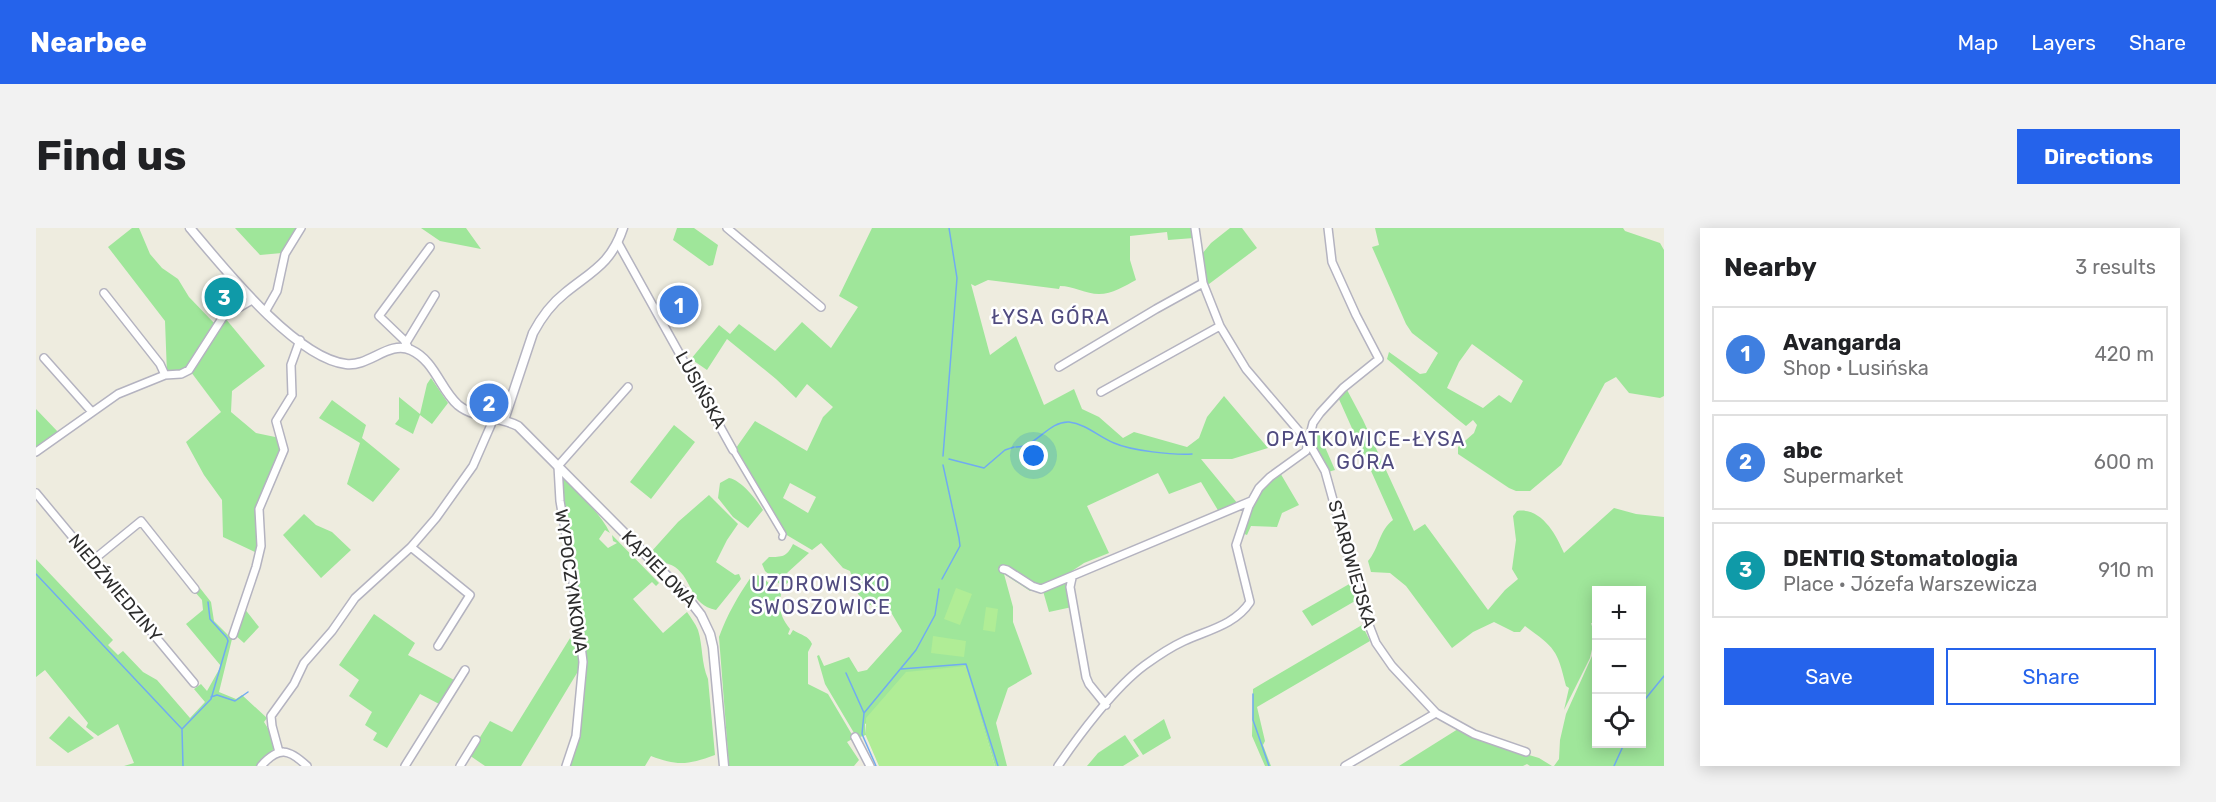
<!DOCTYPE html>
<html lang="en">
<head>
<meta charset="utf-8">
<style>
  :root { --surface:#fff; --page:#f2f2f2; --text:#202124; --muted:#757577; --line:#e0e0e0; --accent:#2563eb }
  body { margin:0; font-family:Rubik,sans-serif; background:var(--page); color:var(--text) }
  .controls { position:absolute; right:18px; bottom:18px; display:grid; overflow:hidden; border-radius:0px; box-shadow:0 3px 15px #0003 }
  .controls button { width:54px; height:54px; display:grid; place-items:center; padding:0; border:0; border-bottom:2px solid var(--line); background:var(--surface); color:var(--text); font:30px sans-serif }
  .you { position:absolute; left:998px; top:228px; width:21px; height:21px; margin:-15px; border:4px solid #fff; border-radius:50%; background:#1a73e8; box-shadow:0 0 0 9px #1a73e833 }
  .badge { display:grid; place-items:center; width:39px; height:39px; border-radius:50%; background:var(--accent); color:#fff; font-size:20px; font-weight:700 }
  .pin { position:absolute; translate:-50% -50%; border:3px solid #fff; box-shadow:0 2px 6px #0006 }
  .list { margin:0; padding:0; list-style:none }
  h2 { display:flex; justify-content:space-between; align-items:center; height:78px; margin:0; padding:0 24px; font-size:26px }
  h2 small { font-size:20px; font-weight:400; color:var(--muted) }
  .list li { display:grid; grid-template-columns:39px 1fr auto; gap:18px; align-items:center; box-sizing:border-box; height:96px; margin:0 12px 12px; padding:0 12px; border:2px solid var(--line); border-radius:0px }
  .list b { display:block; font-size:22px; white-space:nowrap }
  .list p { margin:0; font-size:20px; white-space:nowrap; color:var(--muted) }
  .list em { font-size:20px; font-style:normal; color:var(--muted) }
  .actions { display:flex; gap:12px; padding:18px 24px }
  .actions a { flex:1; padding:14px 0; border:2px solid var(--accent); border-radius:0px; text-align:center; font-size:21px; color:var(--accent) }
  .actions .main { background:var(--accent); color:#fff }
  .icon { flex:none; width:33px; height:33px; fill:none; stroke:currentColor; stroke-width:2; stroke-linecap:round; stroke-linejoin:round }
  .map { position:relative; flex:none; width:1628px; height:538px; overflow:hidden; border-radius:0px }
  header { display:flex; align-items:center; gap:36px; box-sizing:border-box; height:84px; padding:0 30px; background:var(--accent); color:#fff }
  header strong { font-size:28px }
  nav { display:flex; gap:33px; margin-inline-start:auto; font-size:21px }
  .intro { display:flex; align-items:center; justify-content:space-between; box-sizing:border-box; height:144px; padding:0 36px }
  h1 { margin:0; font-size:42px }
  .button { padding:15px 27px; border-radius:0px; background:var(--accent); color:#fff; font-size:21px; font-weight:700 }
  main { display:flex; gap:36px; padding:0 36px }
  aside { flex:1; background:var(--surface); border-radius:0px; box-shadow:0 3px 15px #0003 }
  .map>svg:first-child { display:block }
  .green { fill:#9fe69a; fill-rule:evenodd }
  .pitch { fill:#b0ed96 }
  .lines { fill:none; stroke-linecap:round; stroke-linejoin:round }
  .stream { stroke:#70abf2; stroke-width:1.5 }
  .pedestrian-casing { stroke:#b4b3c0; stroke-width:8 }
  .minor-casing { stroke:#b4b3c0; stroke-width:10 }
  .tertiary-casing { stroke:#b4b3c0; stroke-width:11 }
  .pedestrian { stroke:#fff; stroke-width:5 }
  .minor { stroke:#fff; stroke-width:7 }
  .tertiary { stroke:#fff; stroke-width:8 }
  .labels { text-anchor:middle; stroke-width:5; stroke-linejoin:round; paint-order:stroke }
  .street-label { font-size:18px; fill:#2d2d2d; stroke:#fff }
  .neighbourhood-label { font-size:20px; letter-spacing:1.5px; fill:#504b7f; stroke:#fff }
</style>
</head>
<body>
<header>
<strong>Nearbee</strong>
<nav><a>Map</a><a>Layers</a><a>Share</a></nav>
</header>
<div class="intro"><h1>Find us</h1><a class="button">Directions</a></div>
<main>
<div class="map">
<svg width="1628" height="538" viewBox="0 0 1628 538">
  <rect width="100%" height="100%" fill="#eeecdf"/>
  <path class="green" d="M96 0H103L114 26 126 40 142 51 153 69 179 96 150 141 131 146 129 93 72 19Z
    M199 0H263L246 25 224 27Z
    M385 0H430L445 21 404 13Z
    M641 0H658L682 17 677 37 673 38 637 12Z
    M836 0H1156L1158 10 1132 12 1131 4 1094 8V32L1100 52C1089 58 1076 66 1063 66 1050 66 1037 58 1024 58L1023 61 952 52 939 58 935 56 954 127 980 108 1008 177 1038 161 1046 181 1063 189 1087 210 1098 204 1151 219 1163 210 1171 189 1188 168 1232 220 1196 231H1165L1202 276 1183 284 1165 254 1133 266 1122 245 1051 278 1073 325 1048 335 1030 347 1036 379 1013 384 1007 363H994L968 346 977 379V394L996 446 972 460 960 495 971 538H959L929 438 829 496 830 507 821 510 789 456 781 428 783 427 788 438 813 429 822 444 831 442 866 403 856 386 830 375 822 366 814 343 807 340 785 315 776 322 749 306 734 282 700 220 719 193 771 223 787 189 797 179 771 156 760 170 740 151 691 111 671 142 655 131 683 97 694 106 703 96 739 123 766 94 795 120 822 79 803 68ZM754 255 780 269 772 285 747 270Z
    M1194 0H1206L1221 20 1173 56 1170 55 1166 26 1175 15Z
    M1339 0H1587L1589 3 1624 15 1628 22V168L1624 170 1593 165 1580 149 1569 155 1525 237 1494 263H1480L1473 260 1422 226V219L1438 205 1441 197 1437 192 1430 198C1402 176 1378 153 1351 131L1353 124 1384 146 1390 145 1402 125 1376 105 1370 96 1336 19 1343 17ZM1436 116 1487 153 1475 175 1463 167 1447 180 1411 160 1423 134Z
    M189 90 229 138 196 163 195 184 220 205 244 210 246 221 220 280 224 303 221 325 187 309 186 272 168 247 150 214 185 184 155 144Z
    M395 150 412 175 396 196 384 187 377 206 359 196 363 191V169L384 186 391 156Z
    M1310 160 1327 192 1378 303 1389 296 1452 382 1469 362 1482 351 1476 341 1480 312 1477 288 1481 283C1505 279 1520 306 1528 325L1578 280 1600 286 1628 289V538H1518L1523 531 1524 512 1530 486 1560 419V516H1606V362H1560V396L1555 395 1559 408 1554 430 1528 482 1533 460 1530 458C1521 421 1519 420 1489 398L1484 404H1478L1458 394 1437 404 1416 420 1370 358 1354 345 1335 344 1332 333C1343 321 1343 302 1357 292L1302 169Z
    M296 172 330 197 326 210 364 241 337 274 311 256 324 215 283 190Z
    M0 181 23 205 0 221Z
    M638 197 659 214 615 271 594 254Z
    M1278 203H1282L1299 242 1292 244 1277 212Z
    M1243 243 1263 277 1246 285 1241 299 1215 298 1211 307 1206 305C1216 282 1223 260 1243 243Z
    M526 249C543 266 563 283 574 305L569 302 563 311 572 320 581 315 577 313 576 307 623 355 620 358 616 354 597 371 627 405 651 384C655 390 659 395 662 402 667 418 665 435 672 451L679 527C652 537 641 538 615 528L609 538H532L549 433 526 271Z
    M693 250C705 252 721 272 727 282L712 300 697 289 682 270 684 255Z
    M673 267 702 296 691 312 680 334 699 347 703 346 705 351 680 382C654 377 657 352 639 339 635 336 630 336 626 333 622 331 619 327 615 324L642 294Z
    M268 286 280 297 296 304 315 322 285 350 247 307Z
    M757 316 773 325 751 345 756 351 747 359 729 343 726 336 733 329C746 329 751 329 757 316Z
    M0 331 77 412 72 417 82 427 87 423 107 444 121 452 154 490 169 474 158 461 165 456 171 463 185 438 150 396 167 382 166 372 159 364 164 360 175 374 178 393 196 411 183 464 200 471 206 467 231 490 228 494C244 519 242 518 222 538H88L98 535 82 496 62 508 50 499 52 495 9 442 0 449Z
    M719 347 725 348 745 366C742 380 745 390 754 401L752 406 754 407 757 402C765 407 773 408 776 416L772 424V456L792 466 818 510 811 514 823 532 818 538H693L683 409C691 387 702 368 715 349Z
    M1315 355 1319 373 1276 398 1266 383Z
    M208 380 223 399 208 415 199 407Z
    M338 386 379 415 372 427 420 453 405 477 384 466 351 520 337 512 341 505 329 497 336 484 313 468 323 452 303 437Z
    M1326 397 1334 413 1221 479 1229 513 1227 517 1235 538H1229L1216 508 1217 461Z
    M539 402 542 403 544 440 485 538H449L433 527 454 493 476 504Z
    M33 488 58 510 32 525 13 510Z
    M1128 491 1135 510 1107 527 1097 512Z
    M1422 501 1453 515 1503 530 1516 538H1494L1491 536 1487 538H1363Z
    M1089 507 1103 528 1087 538H1051L1062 525Z"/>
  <path class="pitch" d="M920 360 936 366 924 397 908 391Z
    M950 379 962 381 959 404 947 402Z
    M897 408 930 413 928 429 895 425Z
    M930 438 959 538H843L830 508V490L870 444Z"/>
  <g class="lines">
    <path class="stream" d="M980 219C1001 219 1012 193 1033 194 1050 196 1063 209 1078 215 1096 223 1137 227 1156 226
      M907 228 921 50 913 0
      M913 231 948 240 969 222 978 219
      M0 346 146 501
      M906 351 924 318 923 310 907 237
      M865 441 930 436 962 538
      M810 445 828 485
      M1217 466V492L1233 538
      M175 469 181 467 199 473 212 464
      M1606 475 1628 448
      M147 538 146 501 175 471 192 413 191 410 174 391 172 374
      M840 538 826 506 828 485 880 422 899 387 903 361
      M1578 538 1588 516"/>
    <g class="pedestrian-casing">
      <path id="pedestrian" d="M697 222 747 306 746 309"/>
    </g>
    <g class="minor-casing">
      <path id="minor" d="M691 0 785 79
        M1159 0 1167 55 1184 98 1210 141 1273 215 1289 243 1328 384 1340 415 1356 438 1400 485 1438 506 1490 524
        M582 15 697 222
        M68 65 124 136 129 147
        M229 84 241 63 249 26 265 0
        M370 115 399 67
        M373 121 368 112 343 88 394 19
        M8 130 56 184
        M1023 139 1120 81 1167 55
        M1065 164 1184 98
        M0 224 82 166 129 147 145 146 153 142 187 89 216 72
        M0 265 158 455
        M375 319 434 367 402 418
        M56 333 105 293 159 361
        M967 341 971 342 996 358 1005 361 1215 273
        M1036 350 1034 359 1050 449 1053 456 1070 477
        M197 407 220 339 225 318 223 281 248 222 240 193 256 167 255 137 264 112
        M819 509 834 538
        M243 524 236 498 235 488 258 456 268 435 296 403 319 370 375 319 400 290 437 238 458 190
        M225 538C243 518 253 521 271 538
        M369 538 429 442
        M424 538 440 512
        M530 538 540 508 547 434 534 330 524 273 522 238 592 159
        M1022 538C1043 507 1079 459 1109 437 1120 429 1135 419 1148 413 1172 402 1199 397 1214 374L1200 317 1213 278 1223 260 1234 249 1270 223 1277 195 1284 185 1307 160 1343 131 1320 87 1296 34 1292 0
        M1309 538 1400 485"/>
    </g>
    <g class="tertiary-casing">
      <path id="tertiary" d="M154 0C187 39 259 130 310 136 333 139 353 112 375 122 399 133 404 161 422 177 439 191 464 188 482 198L647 364 665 387 674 406 677 419 688 538
        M468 192 497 105C505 90 515 76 529 65 556 43 575 36 587 0"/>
    </g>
    <use href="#pedestrian" class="pedestrian"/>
    <use href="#minor" class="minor"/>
    <use href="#tertiary" class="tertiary"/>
  </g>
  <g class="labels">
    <g class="street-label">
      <text transform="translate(665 162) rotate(61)" y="6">LUSIŃSKA</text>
      <text transform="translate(1316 336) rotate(74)" y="6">STAROWIEJSKA</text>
      <text transform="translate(623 341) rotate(46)" y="6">KĄPIELOWA</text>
      <text transform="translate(535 353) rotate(82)" y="6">WYPOCZYNKOWA</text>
      <text transform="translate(79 360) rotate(50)" y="6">NIEDŹWIEDZINY</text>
    </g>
    <g class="neighbourhood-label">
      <text x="1015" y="96">ŁYSA GÓRA</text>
      <text x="1330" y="218">OPATKOWICE-ŁYSA<tspan x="1330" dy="23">GÓRA</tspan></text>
      <text x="785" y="363">UZDROWISKO<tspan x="785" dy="23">SWOSZOWICE</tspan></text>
    </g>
  </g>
</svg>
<div class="controls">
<button>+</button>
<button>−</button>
<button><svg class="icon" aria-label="locate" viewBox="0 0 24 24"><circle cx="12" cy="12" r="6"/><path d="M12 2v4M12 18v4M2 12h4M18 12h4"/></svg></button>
</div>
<div class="you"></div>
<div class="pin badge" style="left:643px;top:77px;background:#3f7fe0">1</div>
<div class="pin badge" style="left:453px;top:175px;background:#3f7fe0">2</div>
<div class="pin badge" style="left:188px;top:69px;background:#0f9aa8">3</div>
</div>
<aside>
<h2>Nearby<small>3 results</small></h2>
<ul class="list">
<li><span class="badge" style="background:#3f7fe0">1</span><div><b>Avangarda</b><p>Shop · Lusińska</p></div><em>420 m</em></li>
<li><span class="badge" style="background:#3f7fe0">2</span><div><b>abc</b><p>Supermarket</p></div><em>600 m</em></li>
<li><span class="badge" style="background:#0f9aa8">3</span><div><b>DENTIQ Stomatologia</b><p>Place · Józefa Warszewicza</p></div><em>910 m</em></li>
</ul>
<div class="actions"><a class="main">Save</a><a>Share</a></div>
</aside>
</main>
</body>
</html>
